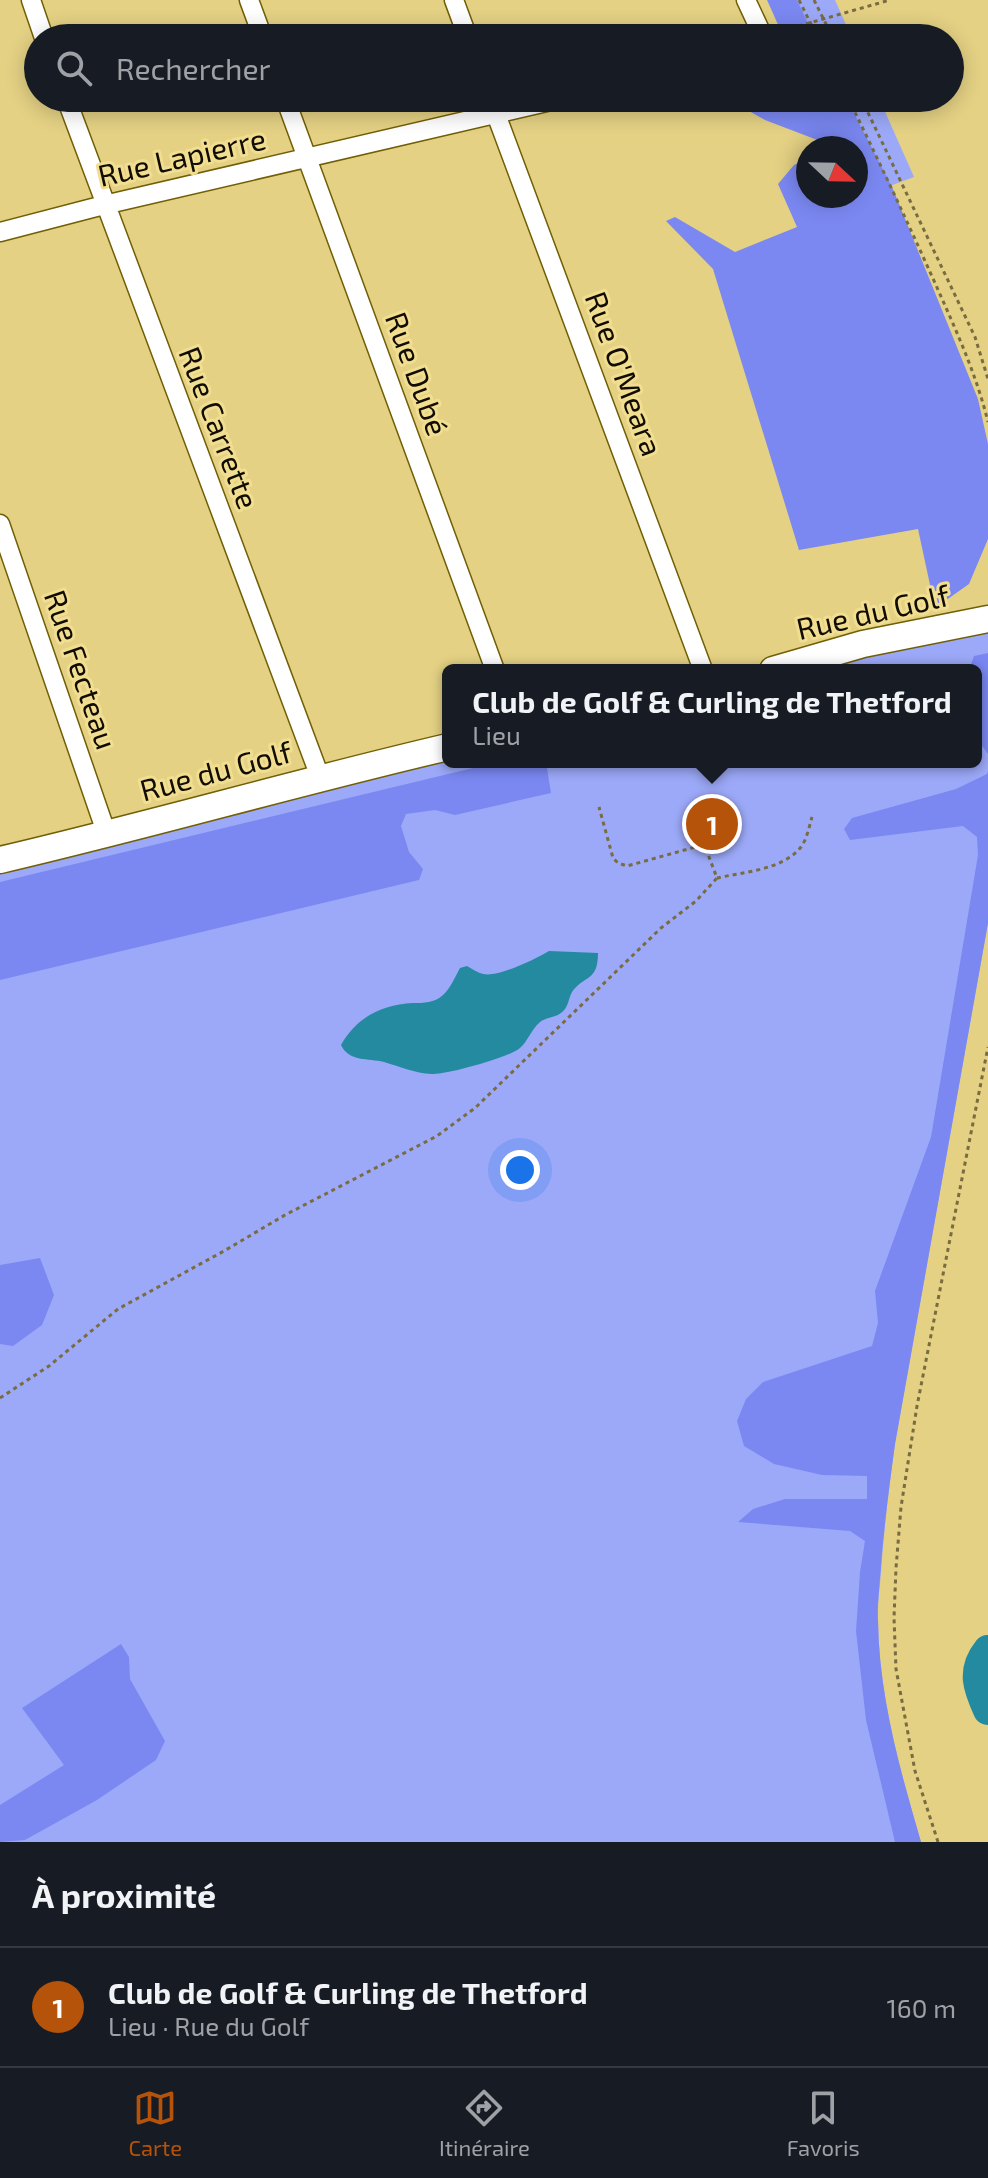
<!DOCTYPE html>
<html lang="fr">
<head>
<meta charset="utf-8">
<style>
  :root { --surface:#171b24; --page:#242831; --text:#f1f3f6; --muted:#9ea1a6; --line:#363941; --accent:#b45309 }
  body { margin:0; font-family:"Exo 2",sans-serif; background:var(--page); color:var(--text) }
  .compass { position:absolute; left:796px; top:136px; width:72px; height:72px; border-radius:50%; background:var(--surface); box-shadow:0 4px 20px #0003; rotate:112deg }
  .you { position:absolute; left:520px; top:1170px; width:28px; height:28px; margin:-20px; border:6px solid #fff; border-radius:50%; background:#1a73e8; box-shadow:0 0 0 12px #1a73e833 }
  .badge { display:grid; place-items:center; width:52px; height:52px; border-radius:50%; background:var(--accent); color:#fff; font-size:26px; font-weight:700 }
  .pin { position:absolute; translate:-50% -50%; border:4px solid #fff; box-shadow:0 2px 8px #0006 }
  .popup { position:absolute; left:442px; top:664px; width:540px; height:104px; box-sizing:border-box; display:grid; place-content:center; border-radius:12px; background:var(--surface); filter:drop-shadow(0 2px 6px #0005); font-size:26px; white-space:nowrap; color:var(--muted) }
  .popup b { font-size:30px; color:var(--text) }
  .popup::after { content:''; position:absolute; left:50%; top:100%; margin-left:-16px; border:16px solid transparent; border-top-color:var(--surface) }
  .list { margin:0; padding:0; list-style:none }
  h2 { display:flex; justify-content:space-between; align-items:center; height:104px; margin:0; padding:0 32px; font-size:34px }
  h2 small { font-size:26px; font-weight:400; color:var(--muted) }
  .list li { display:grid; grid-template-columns:52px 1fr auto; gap:24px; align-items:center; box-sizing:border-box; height:120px; padding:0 32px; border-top:2px solid var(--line) }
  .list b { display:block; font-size:30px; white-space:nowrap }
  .list p { margin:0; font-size:26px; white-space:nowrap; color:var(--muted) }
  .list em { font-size:26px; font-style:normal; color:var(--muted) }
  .icon { flex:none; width:44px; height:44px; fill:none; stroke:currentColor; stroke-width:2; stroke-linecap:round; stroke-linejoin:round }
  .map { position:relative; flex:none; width:988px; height:1842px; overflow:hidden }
  .search { position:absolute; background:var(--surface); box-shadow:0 4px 20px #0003; left:24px; right:24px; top:24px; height:88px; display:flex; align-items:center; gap:20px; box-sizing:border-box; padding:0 28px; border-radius:44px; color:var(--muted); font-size:30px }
  .sheet { height:224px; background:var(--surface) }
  nav { display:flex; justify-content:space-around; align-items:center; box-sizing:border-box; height:112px; border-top:2px solid var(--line); background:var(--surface); font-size:22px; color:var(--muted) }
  nav a { display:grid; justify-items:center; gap:4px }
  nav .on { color:var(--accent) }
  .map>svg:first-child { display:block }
  .green { fill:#9ca9f8 }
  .forest { fill:#7b88f2 }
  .water { fill:#238aa0 }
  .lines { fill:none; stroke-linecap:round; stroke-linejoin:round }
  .river { stroke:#238aa0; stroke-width:30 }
  .street-casing { stroke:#715f05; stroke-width:21 }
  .secondary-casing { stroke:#715f05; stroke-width:29 }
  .path { stroke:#786c40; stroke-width:3; stroke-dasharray:4 4; stroke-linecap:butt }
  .street { stroke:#fff; stroke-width:18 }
  .secondary { stroke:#fff; stroke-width:26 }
  .labels { text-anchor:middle; stroke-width:6; stroke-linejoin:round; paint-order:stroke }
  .street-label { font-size:30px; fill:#110c00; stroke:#f1de91 }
</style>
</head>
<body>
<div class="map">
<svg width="988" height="1842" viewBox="0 0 988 1842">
  <rect width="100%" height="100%" fill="#e4d184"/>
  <path class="green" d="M795 0H835L852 38H814Z
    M843 98H879L914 177 887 187Z
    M988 619V923L895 1444C889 1487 884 1529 881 1572 880 1588 877 1605 878 1621 879 1696 900 1770 921 1842H0V860L448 747V762H976V670H773Z"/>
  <path class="forest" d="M767 0H797L815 38H784Z
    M746 98H846L893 189 978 399 988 444V539L969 584 935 608 918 529 799 550 713 269 666 221 675 217 735 252 797 227 778 184 794 165 808 158V196H856V148H819L820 141 765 120 742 107Z
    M988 653V754L980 743 976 742V670H969L974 656Z
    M498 762H546L551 793 455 815 435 810 406 814 401 826 409 852 423 869 419 880 0 980V882Z
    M988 771V923L895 1444C889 1489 883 1533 880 1578 879 1592 877 1607 878 1621 879 1696 900 1770 921 1842H895L866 1720 856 1631 860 1572 865 1541 850 1531 738 1522 753 1509 785 1499H867V1476L822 1475 774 1464 744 1446 737 1421 746 1399 763 1382 872 1346 878 1323 875 1291 931 1137 978 855 977 837 963 826 850 840 844 829 852 818 956 789 987 774Z
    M40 1258 54 1295 42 1325 13 1346 0 1344V1265Z
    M121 1644 129 1657 130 1679 165 1741 156 1760 97 1800 25 1840 0 1842V1805L64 1765 22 1708Z"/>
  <path class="water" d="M549 951 598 953C598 982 584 975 572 992 568 999 569 1007 561 1013 555 1018 545 1017 539 1023 531 1030 528 1041 520 1048 510 1057 446 1075 432 1074 414 1073 401 1067 384 1062 368 1058 349 1062 341 1045 357 1017 381 1005 413 1003 424 1003 434 1003 443 995 450 989 455 977 460 968L467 966C475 971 483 976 492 974 506 973 538 958 549 951Z"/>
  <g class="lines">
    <path class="river" d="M988 1650C971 1671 978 1688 988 1710"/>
    <g class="street-casing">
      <path id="street" d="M31 0 44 38
        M249 0 263 38
        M454 0 468 38
        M746 0 761 32 760 38
        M66 98 320 777
        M285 98 495 670
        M490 98 703 670
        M0 232 104 205 564 98
        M0 524 107 835"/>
    </g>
    <g class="secondary-casing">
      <path id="secondary" d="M773 670 863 644 988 619
        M0 860C150 825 298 782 448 747"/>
    </g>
    <path class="path" d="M799 0 818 38
      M814 0 833 38
      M776 35 795 27 890 0
      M848 98C878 159 907 221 935 283 955 328 976 373 988 422
      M861 98 975 337 988 379
      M717 878C743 872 783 870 801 847 807 839 809 827 812 817
      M0 1398 49 1366 118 1309 224 1251 285 1215 437 1136 475 1108 661 928 696 901 717 878 706 849 699 846 627 866 618 863 613 858 599 807
      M938 1842 915 1771 896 1669 894 1618 896 1568 901 1507 917 1406 988 1047"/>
    <use href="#street" class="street"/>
    <use href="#secondary" class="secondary"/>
  </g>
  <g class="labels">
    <g class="street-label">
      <text transform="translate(182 158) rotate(-13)" y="10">Rue Lapierre</text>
      <text transform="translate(416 374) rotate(70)" y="10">Rue Dubé</text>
      <text transform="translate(623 374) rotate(70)" y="10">Rue O'Meara</text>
      <text transform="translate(218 428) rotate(69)" y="10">Rue Carrette</text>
      <text transform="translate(873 613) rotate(-13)" y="10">Rue du Golf</text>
      <text transform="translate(80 670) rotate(71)" y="10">Rue Fecteau</text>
      <text transform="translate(216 772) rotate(-15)" y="10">Rue du Golf</text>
    </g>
  </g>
</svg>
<svg class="compass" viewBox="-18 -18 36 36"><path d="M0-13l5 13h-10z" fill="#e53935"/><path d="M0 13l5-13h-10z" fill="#9ea1a6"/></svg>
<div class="you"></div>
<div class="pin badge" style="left:712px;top:824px">1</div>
<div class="popup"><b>Club de Golf &amp; Curling de Thetford</b>Lieu</div>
<div class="search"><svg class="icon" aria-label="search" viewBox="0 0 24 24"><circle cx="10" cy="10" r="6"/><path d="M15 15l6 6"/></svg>Rechercher</div>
</div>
<section class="sheet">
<h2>À proximité<small></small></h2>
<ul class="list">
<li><span class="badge">1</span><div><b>Club de Golf &amp; Curling de Thetford</b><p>Lieu · Rue du Golf</p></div><em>160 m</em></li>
</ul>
</section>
<nav>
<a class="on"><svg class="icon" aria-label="map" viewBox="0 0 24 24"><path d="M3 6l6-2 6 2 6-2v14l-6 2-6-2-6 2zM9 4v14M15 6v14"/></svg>Carte</a>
<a><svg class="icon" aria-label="directions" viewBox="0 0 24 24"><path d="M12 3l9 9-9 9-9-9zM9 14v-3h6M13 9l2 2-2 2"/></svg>Itinéraire</a>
<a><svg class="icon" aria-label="saved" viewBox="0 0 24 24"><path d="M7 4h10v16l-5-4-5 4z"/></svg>Favoris</a>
</nav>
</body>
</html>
